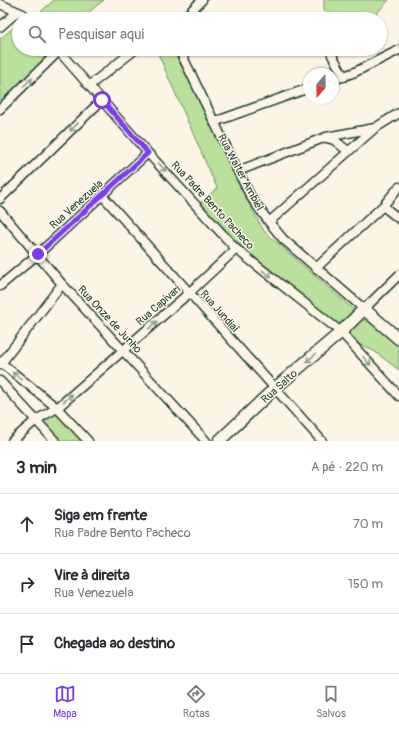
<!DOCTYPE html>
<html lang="pt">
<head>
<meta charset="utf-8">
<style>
  :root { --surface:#fff; --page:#f2f2f3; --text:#2b2b33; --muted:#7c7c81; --line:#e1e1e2; --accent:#7c3aed }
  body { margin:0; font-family:Pangolin,sans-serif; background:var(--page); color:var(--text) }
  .compass { position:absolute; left:303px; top:68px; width:36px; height:36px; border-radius:50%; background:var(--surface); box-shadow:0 1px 3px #0004; rotate:200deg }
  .stop { position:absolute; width:12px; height:12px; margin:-9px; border:3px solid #7c3aed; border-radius:50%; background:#fff }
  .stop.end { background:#7c3aed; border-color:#fff; box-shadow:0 1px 4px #0008 }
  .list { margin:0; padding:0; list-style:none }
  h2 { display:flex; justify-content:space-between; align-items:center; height:52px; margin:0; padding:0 16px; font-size:17px }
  h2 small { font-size:13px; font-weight:400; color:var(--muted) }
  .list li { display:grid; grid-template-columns:26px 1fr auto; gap:12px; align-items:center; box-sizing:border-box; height:60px; padding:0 16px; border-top:1px solid var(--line) }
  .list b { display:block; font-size:15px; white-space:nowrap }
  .list p { margin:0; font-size:13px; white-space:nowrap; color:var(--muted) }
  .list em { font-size:13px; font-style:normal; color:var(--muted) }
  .icon { flex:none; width:22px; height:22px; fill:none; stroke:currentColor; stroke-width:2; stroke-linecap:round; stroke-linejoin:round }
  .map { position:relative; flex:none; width:399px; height:441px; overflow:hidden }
  .search { position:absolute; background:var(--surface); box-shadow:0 1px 3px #0004; left:12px; right:12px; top:12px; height:44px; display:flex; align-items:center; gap:10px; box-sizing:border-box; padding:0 14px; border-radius:22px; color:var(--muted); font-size:15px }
  .sheet { height:232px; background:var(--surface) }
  nav { display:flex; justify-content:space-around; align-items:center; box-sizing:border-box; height:56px; border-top:1px solid var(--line); background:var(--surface); font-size:11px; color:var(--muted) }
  nav a { display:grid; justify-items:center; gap:2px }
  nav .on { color:var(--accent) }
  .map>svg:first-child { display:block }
  .green { fill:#bae09c; stroke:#6c8e68 }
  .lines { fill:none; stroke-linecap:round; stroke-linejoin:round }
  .street-casing { stroke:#1f3d34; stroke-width:11 }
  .secondary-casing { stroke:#1f3d34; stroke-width:14 }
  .street { stroke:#fcf5e5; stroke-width:8 }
  .secondary { stroke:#fcf5e5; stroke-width:11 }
  .oneway { stroke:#8e998c }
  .route { stroke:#7c3aed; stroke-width:5 }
  .labels { text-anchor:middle; stroke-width:3; stroke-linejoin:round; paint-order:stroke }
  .street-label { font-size:11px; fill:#1f3d34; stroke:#fcf5e5 }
</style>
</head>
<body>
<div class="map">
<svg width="399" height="441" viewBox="0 0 399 441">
  <rect width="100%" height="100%" fill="#fcf5e5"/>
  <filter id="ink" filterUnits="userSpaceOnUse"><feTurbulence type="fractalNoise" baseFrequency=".025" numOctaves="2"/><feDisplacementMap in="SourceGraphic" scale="8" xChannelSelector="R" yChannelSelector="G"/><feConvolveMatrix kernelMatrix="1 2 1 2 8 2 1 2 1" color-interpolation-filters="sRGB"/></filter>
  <g filter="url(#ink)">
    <path class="green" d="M54 0H104L80 19H39L36 16Z
      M324 0H389L372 18 342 19 324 11Z
      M19 23V49H53L55 51 0 104V39Z
      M156 49H172L205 109 236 180 264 231 355 311 341 327 310 303 241 246 200 203 217 188Z
      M361 320H370L399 344V370L374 351 359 344 348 332Z
      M57 408 88 441H56L36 420Z"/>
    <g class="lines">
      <g class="street-casing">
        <path id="street" d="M0 4 23 14 27 19
          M183 19 202 0
          M0 27 17 12
          M57 49 148 153 236 249 341 332 399 396
          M179 49 238 171 251 197 269 222 283 239 364 309 399 275
          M332 55 344 77
          M333 80 355 72 399 50
          M90 85 136 49
          M0 109 59 51
          M214 122 309 88
          M327 138 334 140 348 151
          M238 171 326 137 375 128
          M102 195 322 441
          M0 199 102 100
          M383 206 399 219
          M0 211 62 284 206 441
          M269 222 375 128 399 113
          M316 268 383 206 399 187
          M0 286 38 254 148 153
          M0 362 57 408 88 441
          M0 365 62 284
          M0 381 55 441
          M12 441 36 420 57 408 189 293 236 249"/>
      </g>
      <g class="secondary-casing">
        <path id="secondary" d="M219 441 274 389 341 332 364 309 399 339"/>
      </g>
      <use href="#street" class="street"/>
      <use href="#secondary" class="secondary"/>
    </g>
    <defs><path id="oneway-shaft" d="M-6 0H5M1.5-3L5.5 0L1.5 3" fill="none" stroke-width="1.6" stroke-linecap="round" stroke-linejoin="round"/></defs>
    <g class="oneway">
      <use href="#oneway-shaft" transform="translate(28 82) rotate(-44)"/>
      <use href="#oneway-shaft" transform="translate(74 127) rotate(136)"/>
      <use href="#oneway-shaft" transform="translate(162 167) rotate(48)"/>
      <use href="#oneway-shaft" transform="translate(267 274) rotate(39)"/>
      <use href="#oneway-shaft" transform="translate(153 325) rotate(-41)"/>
      <use href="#oneway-shaft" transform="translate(311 358) rotate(140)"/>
      <use href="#oneway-shaft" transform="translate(367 361) rotate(48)"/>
      <use href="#oneway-shaft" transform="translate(17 376) rotate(-141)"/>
      <use href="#oneway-shaft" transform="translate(68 398) rotate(-41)"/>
    </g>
  </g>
  <g class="lines" filter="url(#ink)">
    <path class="route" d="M38 254 148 153 102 100"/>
  </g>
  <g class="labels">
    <g class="street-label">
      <text transform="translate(241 172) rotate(62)" y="4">Rua Walter Ambiel</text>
      <text transform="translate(76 204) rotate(-42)" y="4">Rua Venezuela</text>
      <text transform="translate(213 205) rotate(47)" y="4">Rua Padre Bento Pacheco</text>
      <text transform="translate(158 305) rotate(-41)" y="4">Rua Capivari</text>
      <text transform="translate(220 311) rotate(48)" y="4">Rua Jundiaí</text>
      <text transform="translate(110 319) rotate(47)" y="4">Rua Onze de Junho</text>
      <text transform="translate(279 386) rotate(-42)" y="4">Rua Salto</text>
    </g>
  </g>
</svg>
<svg class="compass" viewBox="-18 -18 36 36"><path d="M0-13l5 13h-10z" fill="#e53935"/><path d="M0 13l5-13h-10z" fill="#7c7c81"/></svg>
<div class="stop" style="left:102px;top:100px"></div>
<div class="stop end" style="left:38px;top:254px"></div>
<div class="search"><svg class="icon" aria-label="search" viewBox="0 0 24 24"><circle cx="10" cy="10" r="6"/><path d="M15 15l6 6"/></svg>Pesquisar aqui</div>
</div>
<section class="sheet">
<h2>3 min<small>A pé · 220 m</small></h2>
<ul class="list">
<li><svg class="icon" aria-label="ahead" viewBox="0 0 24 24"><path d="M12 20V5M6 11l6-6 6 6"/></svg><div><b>Siga em frente</b><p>Rua Padre Bento Pacheco</p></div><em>70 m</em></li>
<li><svg class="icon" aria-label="right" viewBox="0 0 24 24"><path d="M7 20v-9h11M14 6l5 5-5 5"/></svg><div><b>Vire à direita</b><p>Rua Venezuela</p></div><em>150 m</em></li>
<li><svg class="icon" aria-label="arrive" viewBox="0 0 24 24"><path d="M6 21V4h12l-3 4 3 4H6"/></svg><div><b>Chegada ao destino</b></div></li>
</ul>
</section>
<nav>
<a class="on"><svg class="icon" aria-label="map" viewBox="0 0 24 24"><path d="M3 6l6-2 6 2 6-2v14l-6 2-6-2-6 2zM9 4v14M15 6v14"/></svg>Mapa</a>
<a><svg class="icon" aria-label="directions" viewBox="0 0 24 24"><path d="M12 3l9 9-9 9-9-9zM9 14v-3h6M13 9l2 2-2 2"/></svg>Rotas</a>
<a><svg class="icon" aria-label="saved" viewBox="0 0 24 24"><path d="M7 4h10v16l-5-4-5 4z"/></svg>Salvos</a>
</nav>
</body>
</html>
